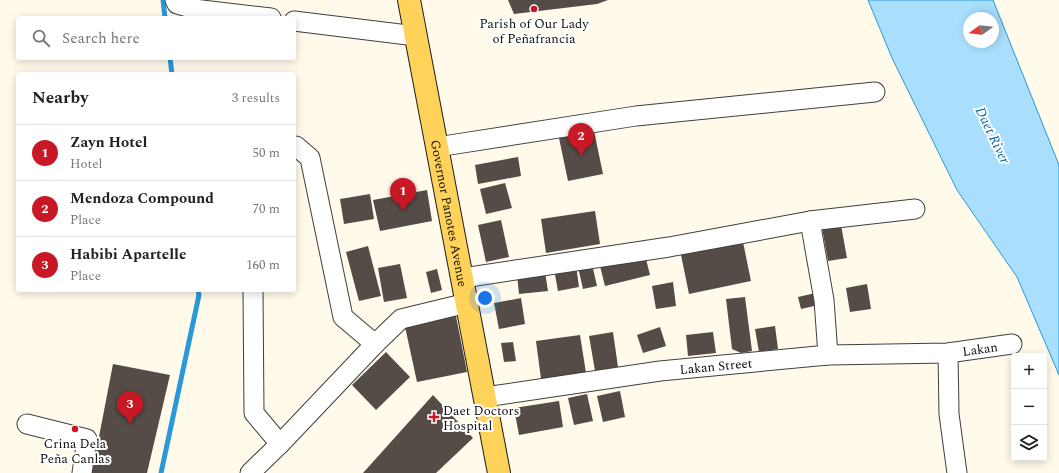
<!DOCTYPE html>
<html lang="en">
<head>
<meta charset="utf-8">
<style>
  :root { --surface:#fff; --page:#f6f6f6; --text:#222; --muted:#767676; --line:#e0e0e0; --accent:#c81825 }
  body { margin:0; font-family:Spectral,serif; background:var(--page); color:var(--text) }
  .controls { position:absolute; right:12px; bottom:12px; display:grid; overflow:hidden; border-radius:4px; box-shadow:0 2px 10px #0003 }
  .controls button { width:36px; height:36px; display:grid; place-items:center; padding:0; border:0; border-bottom:1px solid var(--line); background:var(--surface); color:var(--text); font:20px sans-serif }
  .compass { position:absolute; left:963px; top:12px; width:36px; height:36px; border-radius:50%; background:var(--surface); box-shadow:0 2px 10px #0003; rotate:255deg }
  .you { position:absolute; left:485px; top:298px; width:14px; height:14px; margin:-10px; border:3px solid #fff; border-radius:50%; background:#1a73e8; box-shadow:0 0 0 6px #1a73e833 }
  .badge { display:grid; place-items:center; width:26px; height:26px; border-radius:50%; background:var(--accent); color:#fff; font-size:13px; font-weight:700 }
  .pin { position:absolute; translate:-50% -33px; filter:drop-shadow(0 1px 2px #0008) }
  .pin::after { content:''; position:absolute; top:21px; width:14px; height:12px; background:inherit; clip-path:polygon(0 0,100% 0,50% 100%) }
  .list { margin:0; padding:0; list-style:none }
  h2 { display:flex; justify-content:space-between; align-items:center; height:52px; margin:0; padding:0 16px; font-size:17px }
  h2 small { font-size:13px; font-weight:400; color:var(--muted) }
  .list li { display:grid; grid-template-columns:26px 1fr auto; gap:12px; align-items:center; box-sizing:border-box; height:56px; padding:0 16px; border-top:1px solid var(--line) }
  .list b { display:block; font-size:15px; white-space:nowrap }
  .list p { margin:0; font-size:13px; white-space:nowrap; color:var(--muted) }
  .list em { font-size:13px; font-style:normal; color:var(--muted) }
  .icon { flex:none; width:22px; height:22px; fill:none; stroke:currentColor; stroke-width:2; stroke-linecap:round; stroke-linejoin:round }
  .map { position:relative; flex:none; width:1059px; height:473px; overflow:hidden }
  .search { position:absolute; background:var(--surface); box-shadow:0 2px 10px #0003; left:16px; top:16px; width:280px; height:44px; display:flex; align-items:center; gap:10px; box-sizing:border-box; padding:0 14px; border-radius:4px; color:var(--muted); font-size:15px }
  .panel { position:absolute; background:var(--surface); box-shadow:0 2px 10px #0003; left:16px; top:72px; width:280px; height:220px; border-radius:4px }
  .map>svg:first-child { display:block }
  .water { fill:#a9dffc; stroke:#2a98d9; fill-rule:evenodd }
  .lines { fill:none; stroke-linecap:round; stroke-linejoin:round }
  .stream { stroke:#2a98d9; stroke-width:5 }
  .building { fill:#554c47 }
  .minor-casing { stroke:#3f3f3f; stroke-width:21 }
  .major-casing { stroke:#1d1d1d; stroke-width:24 }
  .minor { stroke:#fff; stroke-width:19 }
  .major { stroke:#ffd25a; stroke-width:22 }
  .poi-dot { fill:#c81825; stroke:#fff; stroke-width:1.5 }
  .labels { text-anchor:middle; stroke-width:4; stroke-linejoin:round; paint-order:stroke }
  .poi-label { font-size:13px; fill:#0c0c0c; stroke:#fff }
  .street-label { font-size:13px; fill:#0c0c0c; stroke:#fff }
  .water-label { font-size:14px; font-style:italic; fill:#0a67a8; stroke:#fff }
</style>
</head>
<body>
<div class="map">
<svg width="1059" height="473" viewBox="0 0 1059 473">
  <rect width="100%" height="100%" fill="#fffaea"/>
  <path class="water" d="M868 0H993L1059 165V375L1017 277 957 190 892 58ZM969 18H993V42H969Z"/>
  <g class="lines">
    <path class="stream" d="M163 0 165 18
      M170 58 172 74
      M161 473 199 295 198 290"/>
  </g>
  <path class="building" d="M508 0H608L597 4 514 14Z
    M594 131 603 174 568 181 559 138Z
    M518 157 521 176 478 184 475 165Z
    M505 183 512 208 486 214 480 189Z
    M427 190 432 221 380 231 373 200Z
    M370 194 374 219 344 224 340 199Z
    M595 211 600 244 546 253 541 219Z
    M501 220 509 257 486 262 478 225Z
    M841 225 847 258 828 261 822 228Z
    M742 237 751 281 689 294 680 250Z
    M368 246 381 296 359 301 346 252Z
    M645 255 650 275 605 286 600 266Z
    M400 264 407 298 384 302 378 268Z
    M592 264 597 286 583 289 578 267Z
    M576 265 579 287 558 291 554 269Z
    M437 269 442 290 431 293 426 272Z
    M545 272 548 291 519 294 517 275Z
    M673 282 676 306 656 309 652 286Z
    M867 284 871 309 850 312 846 288Z
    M820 292 823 304 801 309 798 297Z
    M745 297 752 351 741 353 732 349 726 299Z
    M521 298 525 324 499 329 494 303Z
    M455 311 467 372 417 382 404 322Z
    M775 326 778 349 759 352 755 329Z
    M660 327 666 346 643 353 637 335Z
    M613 332 618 367 595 371 589 336Z
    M713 332 716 353 688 356 686 335Z
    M580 335 586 373 541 379 536 341Z
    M513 342 516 361 504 362 501 343Z
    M386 352 410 377 376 410 352 385Z
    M113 364 170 375 147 473H92Z
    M620 391 625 417 603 422 597 396Z
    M587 394 593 421 574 425 568 398Z
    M433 395 473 438 436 473H363Z
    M559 401 563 427 519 435 514 408Z"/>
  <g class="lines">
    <g class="minor-casing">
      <g id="minor">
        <path d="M175 0 177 4 194 9 271 18"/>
        <path d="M294 21 416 36"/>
        <path d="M294 146H296L310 158 343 317 375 344"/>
        <path d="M437 147 636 116 875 92"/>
        <path d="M810 221 824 300 828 355"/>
        <path d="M463 278 669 247 810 221 915 209"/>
        <path d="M253 290 254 413 280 444"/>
        <path d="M948 353 949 414 957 473"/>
        <path id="s1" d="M485 397 660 371 828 355 948 353 1012 344"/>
        <path d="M27 424 87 439 82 473"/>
        <path d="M250 473 280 444 375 344 401 319 467 303"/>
      </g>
    </g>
    <g class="major-casing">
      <g id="major">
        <path id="s2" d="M409 0 499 473"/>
      </g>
    </g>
    <use href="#minor" class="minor"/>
    <use href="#major" class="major"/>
  </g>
  <g class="poi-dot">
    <circle cx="534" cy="9" r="4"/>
    <path d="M432 411h4v4h4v4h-4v4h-4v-4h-4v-4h4z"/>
    <circle cx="75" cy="429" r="4"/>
  </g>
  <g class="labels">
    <g class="poi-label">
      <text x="534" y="28">Parish of Our Lady<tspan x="534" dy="15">of Peñafrancia</tspan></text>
      <text x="443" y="415" text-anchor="start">Daet Doctors<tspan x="443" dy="15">Hospital</tspan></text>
      <text x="75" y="448">Crina Dela<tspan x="75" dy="15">Peña Canlas</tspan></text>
    </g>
    <g class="street-label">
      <text dy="5" stroke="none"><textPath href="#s2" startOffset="217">Governor Panotes Avenue</textPath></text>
      <text dy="5" stroke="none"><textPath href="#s1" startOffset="498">Lakan</textPath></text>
      <text dy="5" stroke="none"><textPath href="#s1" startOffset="233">Lakan Street</textPath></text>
    </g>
    <g class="water-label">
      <text transform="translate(993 135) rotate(64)" y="5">Daet River</text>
    </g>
  </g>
</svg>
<div class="controls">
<button>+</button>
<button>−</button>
<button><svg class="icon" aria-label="layers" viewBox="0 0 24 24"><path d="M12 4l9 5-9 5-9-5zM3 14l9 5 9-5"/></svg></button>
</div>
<svg class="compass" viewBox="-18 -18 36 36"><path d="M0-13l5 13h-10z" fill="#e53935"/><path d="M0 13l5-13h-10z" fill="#767676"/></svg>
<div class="you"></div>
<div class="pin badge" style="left:403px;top:211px">1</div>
<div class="pin badge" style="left:581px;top:156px">2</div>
<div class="pin badge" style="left:130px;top:424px">3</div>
<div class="search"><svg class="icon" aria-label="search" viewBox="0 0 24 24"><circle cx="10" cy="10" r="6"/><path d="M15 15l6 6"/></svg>Search here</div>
<section class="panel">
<h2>Nearby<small>3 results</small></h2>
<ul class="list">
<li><span class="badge">1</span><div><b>Zayn Hotel</b><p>Hotel</p></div><em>50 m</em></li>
<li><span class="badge">2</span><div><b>Mendoza Compound</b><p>Place</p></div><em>70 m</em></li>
<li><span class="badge">3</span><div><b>Habibi Apartelle</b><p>Place</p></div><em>160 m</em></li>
</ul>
</section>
</div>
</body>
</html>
